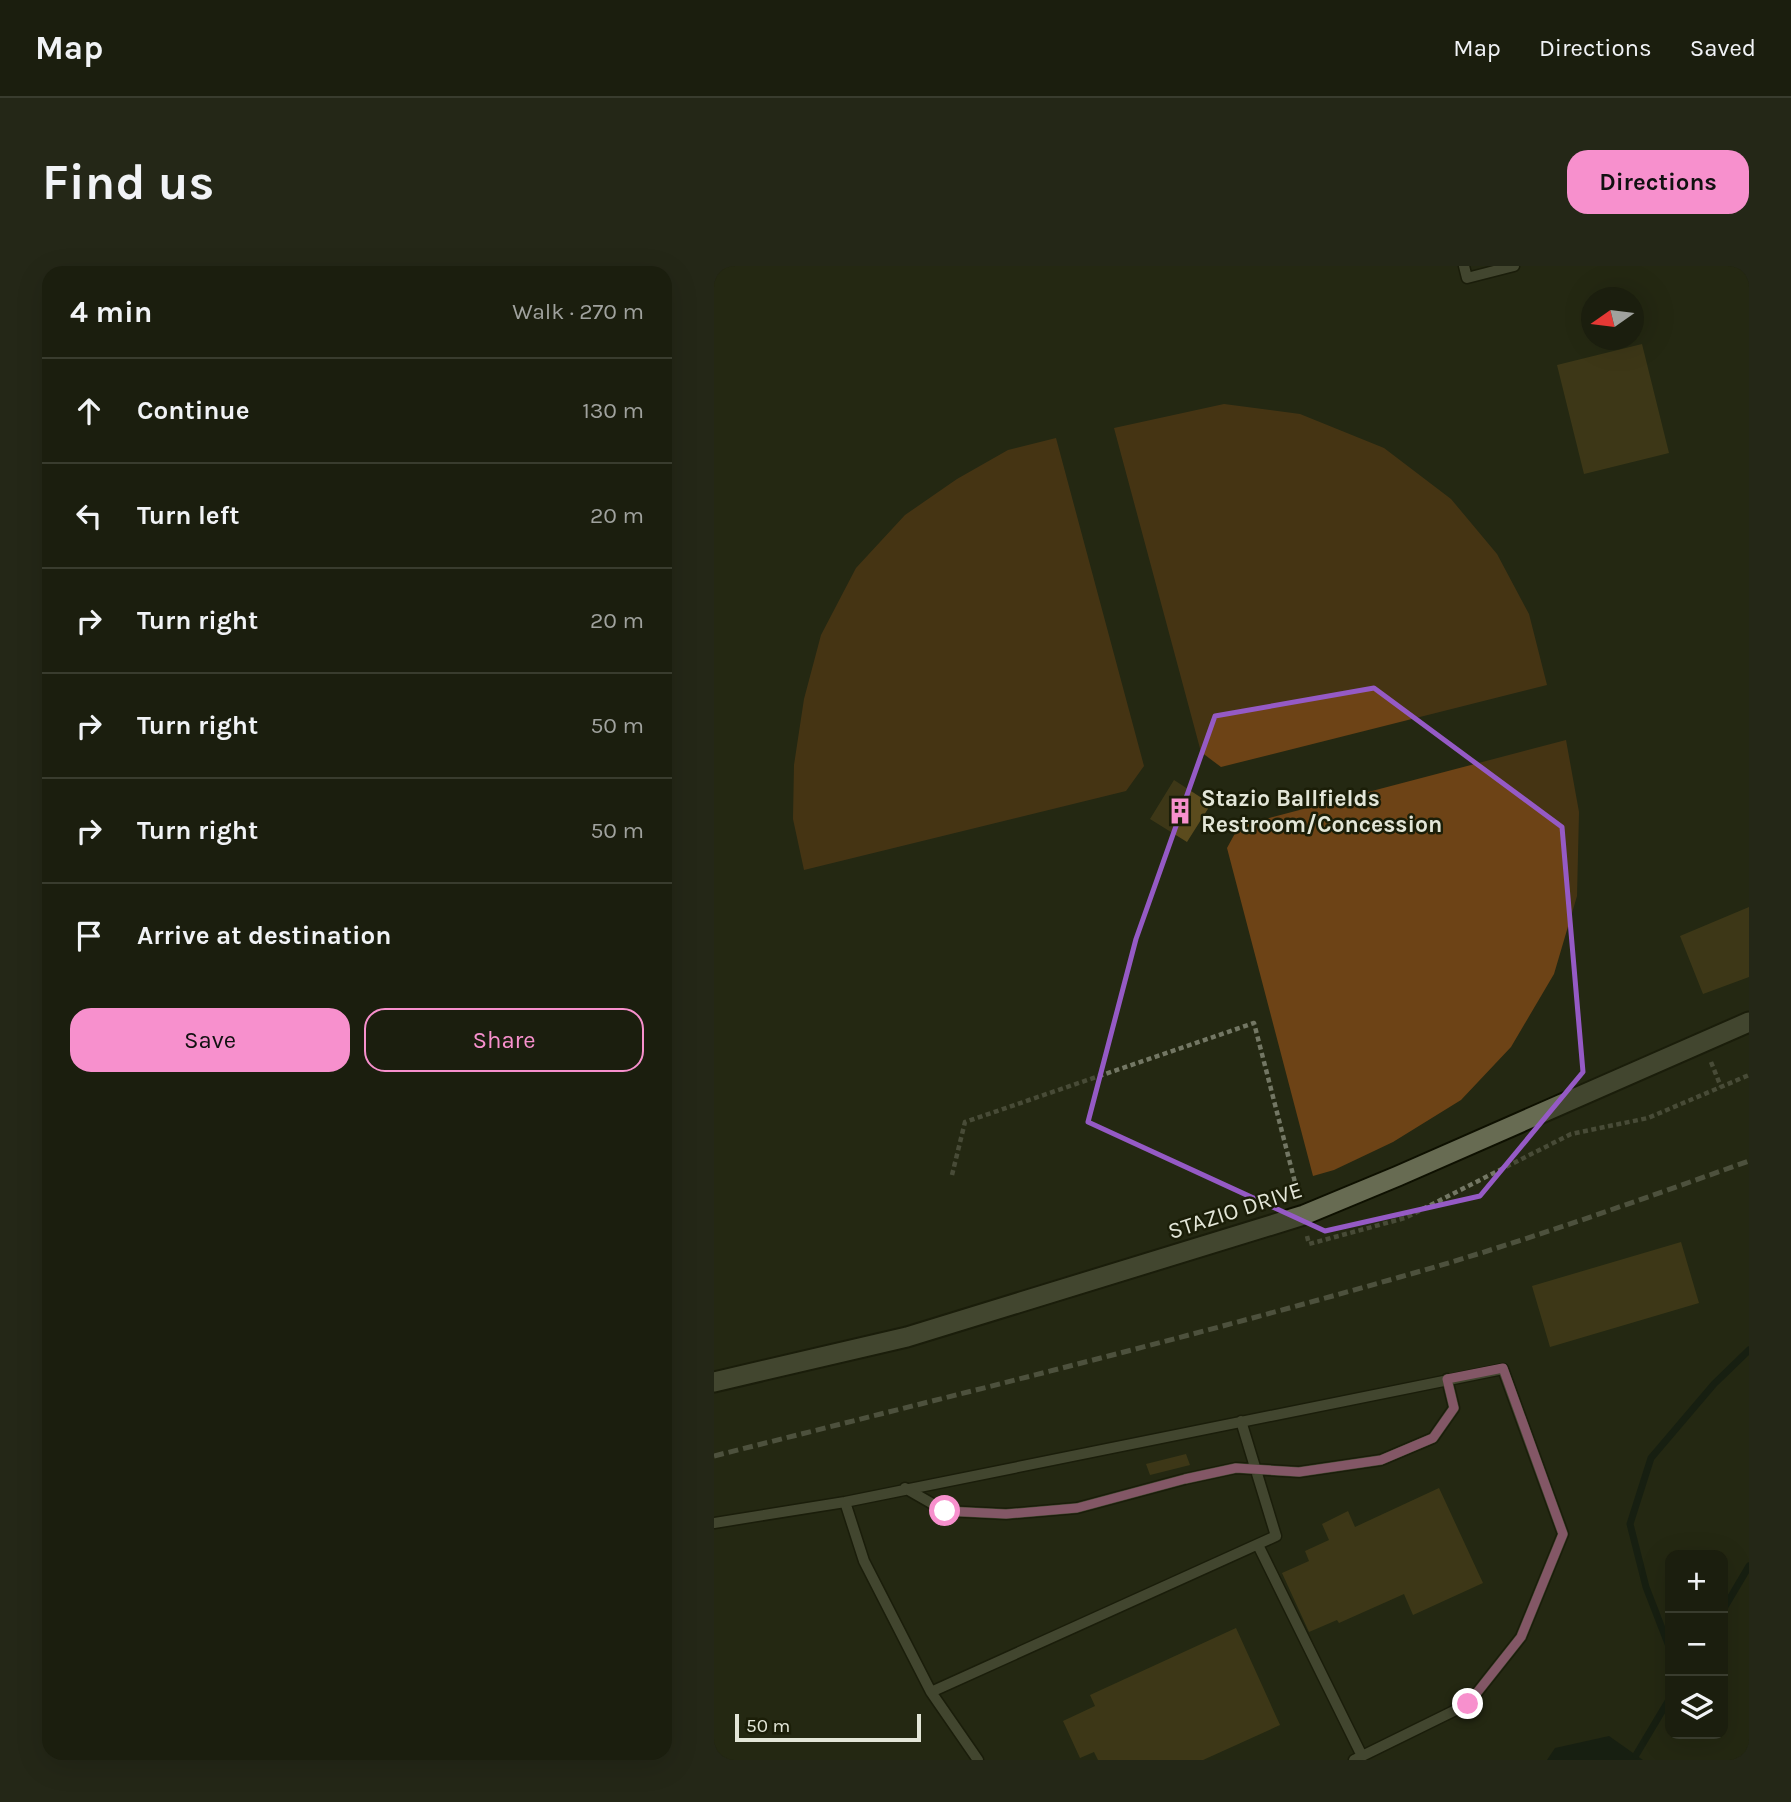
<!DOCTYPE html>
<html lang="en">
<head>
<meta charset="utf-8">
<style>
  :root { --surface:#1b1e0e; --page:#242717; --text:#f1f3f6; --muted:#a0a29e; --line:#393c2e; --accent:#f790cd }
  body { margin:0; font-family:Karla,sans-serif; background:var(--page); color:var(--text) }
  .controls { position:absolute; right:21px; bottom:21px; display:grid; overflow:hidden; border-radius:14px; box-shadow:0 7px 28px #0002 }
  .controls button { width:63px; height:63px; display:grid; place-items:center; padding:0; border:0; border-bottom:2px solid var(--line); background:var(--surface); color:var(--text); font:35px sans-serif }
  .compass { position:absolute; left:867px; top:21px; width:63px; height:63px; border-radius:50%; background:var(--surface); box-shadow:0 7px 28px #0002; rotate:256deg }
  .scale { position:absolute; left:21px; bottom:18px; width:186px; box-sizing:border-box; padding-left:7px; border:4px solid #e3e6d8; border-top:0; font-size:19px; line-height:24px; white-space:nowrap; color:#e3e6d8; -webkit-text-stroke:5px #1b1e08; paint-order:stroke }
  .stop { position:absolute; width:21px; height:21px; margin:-16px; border:5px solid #f790cd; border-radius:50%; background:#fff }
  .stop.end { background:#f790cd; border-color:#fff; box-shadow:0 2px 7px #0008 }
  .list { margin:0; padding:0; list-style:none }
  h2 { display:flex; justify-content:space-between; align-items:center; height:91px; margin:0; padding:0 28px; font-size:30px }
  h2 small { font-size:23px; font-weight:400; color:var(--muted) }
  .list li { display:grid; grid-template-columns:46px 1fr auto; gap:21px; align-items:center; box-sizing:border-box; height:105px; padding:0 28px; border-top:2px solid var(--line) }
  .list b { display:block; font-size:26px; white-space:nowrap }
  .list em { font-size:23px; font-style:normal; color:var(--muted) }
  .actions { display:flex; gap:14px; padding:21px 28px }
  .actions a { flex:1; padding:16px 0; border:2px solid var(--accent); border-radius:21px; text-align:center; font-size:24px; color:var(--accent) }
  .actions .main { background:var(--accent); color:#111 }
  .icon { flex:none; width:38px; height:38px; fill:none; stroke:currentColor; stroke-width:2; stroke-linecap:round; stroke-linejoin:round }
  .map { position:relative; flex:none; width:1035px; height:1494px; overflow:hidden; border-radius:21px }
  header { display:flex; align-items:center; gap:42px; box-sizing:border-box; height:98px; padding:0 35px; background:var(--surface); border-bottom:2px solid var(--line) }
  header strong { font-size:33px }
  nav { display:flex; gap:38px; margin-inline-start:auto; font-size:24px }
  .intro { display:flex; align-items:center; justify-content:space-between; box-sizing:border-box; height:168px; padding:0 42px }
  h1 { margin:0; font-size:49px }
  .button { padding:18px 32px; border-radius:21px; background:var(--accent); color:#111; font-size:24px; font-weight:700 }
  main { display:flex; gap:42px; padding:0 42px }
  aside { flex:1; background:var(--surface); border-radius:21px; box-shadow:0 7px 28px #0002 }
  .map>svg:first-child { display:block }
  .green { fill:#6d4316 }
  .water { fill:#071510 }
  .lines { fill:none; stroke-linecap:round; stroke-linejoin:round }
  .stream { stroke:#071510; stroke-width:7 }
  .building { fill:#5b4b1d }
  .lane-casing { stroke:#0e1000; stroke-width:13 }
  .street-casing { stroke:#0e1000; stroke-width:23 }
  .path { stroke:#737764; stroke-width:4.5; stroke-dasharray:5 3.5; stroke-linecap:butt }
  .lane { stroke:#676b52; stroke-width:10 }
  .street { stroke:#676b52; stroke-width:19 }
  .rail { stroke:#7f8371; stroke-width:5; stroke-dasharray:10 5; stroke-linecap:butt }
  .route { stroke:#f790cd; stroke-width:9 }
  .marked { fill:none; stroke:#955ac5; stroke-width:5; stroke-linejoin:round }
  .labels { text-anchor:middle; stroke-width:5; stroke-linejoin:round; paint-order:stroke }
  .poi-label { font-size:23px; font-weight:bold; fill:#e3e6d8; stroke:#1b1e08; text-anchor:start }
  .street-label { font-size:23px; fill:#e3e6d8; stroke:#1b1e08 }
</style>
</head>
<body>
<header>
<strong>Map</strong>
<nav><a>Map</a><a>Directions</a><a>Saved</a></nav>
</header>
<div class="intro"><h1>Find us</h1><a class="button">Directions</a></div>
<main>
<aside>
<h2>4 min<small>Walk · 270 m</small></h2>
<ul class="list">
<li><svg class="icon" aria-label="ahead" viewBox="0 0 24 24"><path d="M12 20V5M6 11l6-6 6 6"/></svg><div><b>Continue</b></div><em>130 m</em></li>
<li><svg class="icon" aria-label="left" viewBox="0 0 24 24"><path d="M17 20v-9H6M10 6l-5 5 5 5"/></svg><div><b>Turn left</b></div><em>20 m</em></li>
<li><svg class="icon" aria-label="right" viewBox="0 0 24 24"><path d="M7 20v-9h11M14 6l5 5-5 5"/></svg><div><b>Turn right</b></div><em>20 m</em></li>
<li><svg class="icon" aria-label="right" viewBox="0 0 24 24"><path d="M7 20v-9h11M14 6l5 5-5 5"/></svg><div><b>Turn right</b></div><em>50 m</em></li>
<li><svg class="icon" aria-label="right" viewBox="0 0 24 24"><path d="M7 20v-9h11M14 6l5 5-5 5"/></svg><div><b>Turn right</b></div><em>50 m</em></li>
<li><svg class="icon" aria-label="arrive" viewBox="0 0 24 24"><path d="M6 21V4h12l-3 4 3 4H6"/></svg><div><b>Arrive at destination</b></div></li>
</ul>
<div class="actions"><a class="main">Save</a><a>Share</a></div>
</aside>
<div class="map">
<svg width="1035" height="1494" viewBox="0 0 1035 1494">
  <rect width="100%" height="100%" fill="#242812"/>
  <path class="green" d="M510 138 586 148 670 182 737 233 783 288 815 348 833 419 507 501 487 486 400 162Z
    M342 172 430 500 412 525 90 604 79 553 80 499 90 433 107 369 142 302 191 249 243 213 294 184Z
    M852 474 865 546 863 630 840 708 797 781 747 834 679 876 620 904 599 910 513 582 525 560Z"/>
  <path class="water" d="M895 1470 929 1494H833L841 1482Z"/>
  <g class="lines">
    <path class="stream" d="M1009 1344 1035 1300
      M956 1383 932 1321 916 1258 937 1192 1000 1118 1035 1084
      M922 1489 956 1432"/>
  </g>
  <path class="building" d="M928 78 955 187 870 208 843 99Z
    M460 514 497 538 473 576 436 553Z
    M1035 641V711L989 728 966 670Z
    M967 976 985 1037 836 1081 818 1020Z
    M472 1188 476 1199 436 1209 432 1198Z
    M725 1222 769 1317 699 1349 690 1328 625 1357 623 1354 595 1366 568 1307 595 1295 591 1285 615 1274 608 1258 634 1245 641 1261Z
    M522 1362 566 1459 489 1494H384L380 1486 366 1492 349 1455 381 1440 376 1429Z"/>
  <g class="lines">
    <g class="lane-casing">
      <path id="lane" d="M750 0 753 12 800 0
        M191 1222 231 1245 292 1248 363 1242 471 1213 522 1202 585 1206 667 1194 719 1172 740 1142 733 1113
        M131 1236 150 1295 217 1426 264 1494
        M0 1257 131 1236 789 1103 849 1268 807 1371 754 1438 640 1494
        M544 1279 648 1490
        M217 1426 562 1270 527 1155"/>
    </g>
    <g class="street-casing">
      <path id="street" d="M0 1116 193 1071 590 949 684 910 1035 756"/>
    </g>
    <path class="path" d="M997 796 1007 821
      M238 909 251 856 540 757 584 928
      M593 970 595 978 691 952 857 868 934 852 1035 809"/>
    <use href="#lane" class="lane"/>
    <use href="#street" class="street"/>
    <path class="rail" d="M0 1190C229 1132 459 1076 686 1011 804 978 920 936 1035 895"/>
  </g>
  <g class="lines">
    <path class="route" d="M231 1245 292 1248 363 1242 471 1213 522 1202 585 1206 667 1194 719 1172 740 1142 733 1113 789 1102 849 1268 807 1371 754 1438"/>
  </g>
  <path d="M0 0H1035V1494H0ZM660 422 848 561 869 806 766 930 611 965 374 856 422 673 501 450Z" fill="#242812" fill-opacity=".55" fill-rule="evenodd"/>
  <path class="marked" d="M660 422 848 561 869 806 766 930 611 965 374 856 422 673 501 450Z"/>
  <defs>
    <g id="building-bare" transform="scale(2.1)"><path d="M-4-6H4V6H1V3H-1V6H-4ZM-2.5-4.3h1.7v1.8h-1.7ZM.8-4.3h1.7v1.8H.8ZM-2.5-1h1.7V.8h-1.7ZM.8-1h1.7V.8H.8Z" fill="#f790cd" stroke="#1b1e08" stroke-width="2.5" paint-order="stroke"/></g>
  </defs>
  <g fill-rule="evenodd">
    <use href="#building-bare" x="466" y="545"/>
  </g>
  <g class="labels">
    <g class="poi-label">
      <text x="487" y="540">Stazio Ballfields<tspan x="487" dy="26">Restroom/Concession</tspan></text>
    </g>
    <g class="street-label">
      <text transform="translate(521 944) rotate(-18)" y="8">STAZIO DRIVE</text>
    </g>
  </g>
</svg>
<div class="controls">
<button>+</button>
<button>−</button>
<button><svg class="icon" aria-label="layers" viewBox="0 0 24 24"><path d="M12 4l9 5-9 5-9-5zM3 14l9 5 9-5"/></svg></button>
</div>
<svg class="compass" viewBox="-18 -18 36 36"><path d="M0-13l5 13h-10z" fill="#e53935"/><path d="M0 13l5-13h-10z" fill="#a0a29e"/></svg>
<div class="scale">50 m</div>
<div class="stop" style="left:231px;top:1245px"></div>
<div class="stop end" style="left:754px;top:1438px"></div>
</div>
</main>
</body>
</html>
